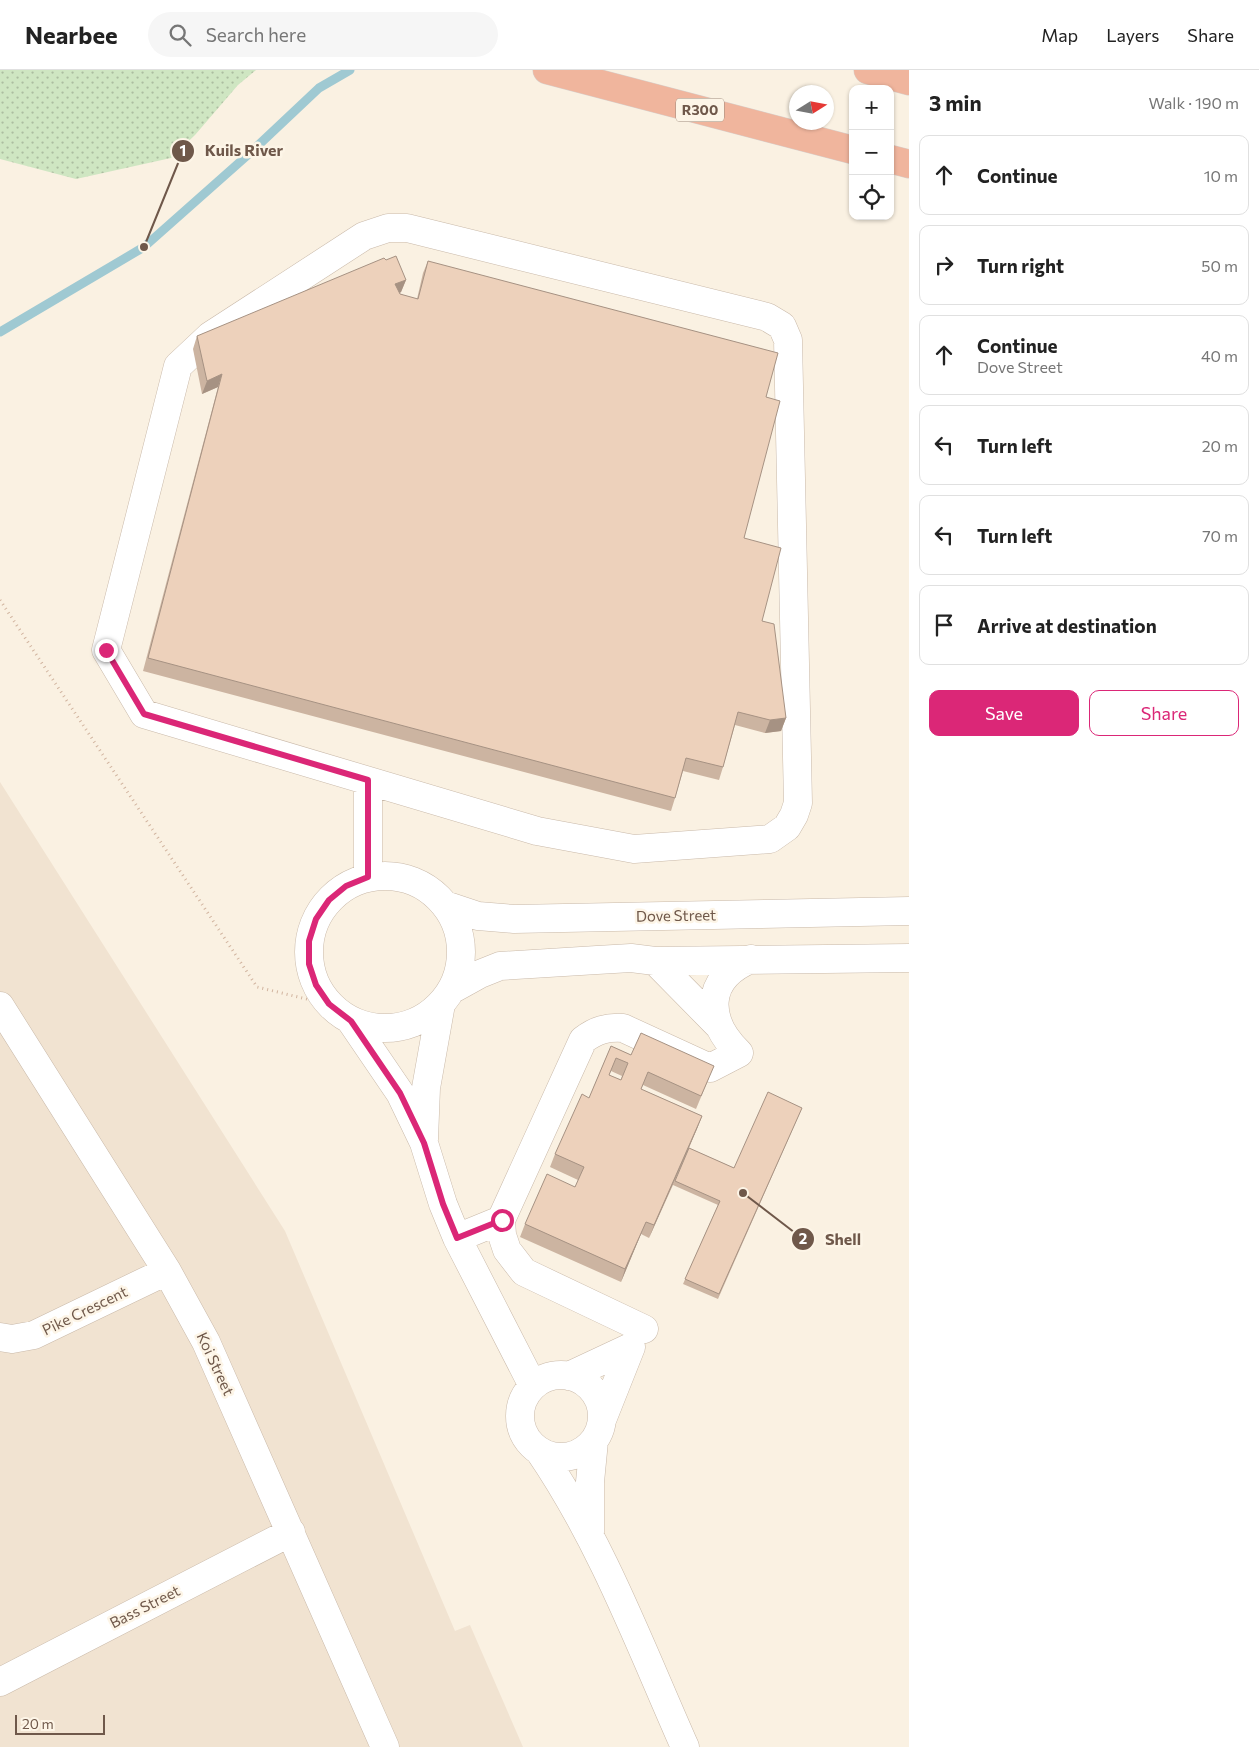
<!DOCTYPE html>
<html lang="en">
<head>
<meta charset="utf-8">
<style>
  :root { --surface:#fff; --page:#f6f6f6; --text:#222; --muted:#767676; --line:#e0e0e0; --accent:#db2777 }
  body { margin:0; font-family:Commissioner,sans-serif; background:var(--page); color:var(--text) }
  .controls { position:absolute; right:15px; top:15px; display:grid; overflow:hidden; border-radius:10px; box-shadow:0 1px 4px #0004 }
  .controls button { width:45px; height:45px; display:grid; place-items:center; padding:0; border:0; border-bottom:1px solid var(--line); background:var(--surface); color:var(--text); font:25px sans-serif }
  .compass { position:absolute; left:789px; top:15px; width:45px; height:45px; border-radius:50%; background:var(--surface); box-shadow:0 1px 4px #0004; rotate:79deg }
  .scale { position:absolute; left:15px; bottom:12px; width:90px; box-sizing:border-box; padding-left:5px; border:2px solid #6f584a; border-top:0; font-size:14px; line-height:18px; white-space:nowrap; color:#6f584a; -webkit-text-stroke:4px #fdf5e7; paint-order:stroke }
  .stop { position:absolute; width:15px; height:15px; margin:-11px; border:4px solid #db2777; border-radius:50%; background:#fff }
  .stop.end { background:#db2777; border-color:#fff; box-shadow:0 1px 5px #0008 }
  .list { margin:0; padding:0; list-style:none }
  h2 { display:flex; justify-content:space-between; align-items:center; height:65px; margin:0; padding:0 20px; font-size:21px }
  h2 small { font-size:16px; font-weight:400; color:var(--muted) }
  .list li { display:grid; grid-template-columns:32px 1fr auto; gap:15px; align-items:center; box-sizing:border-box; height:80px; margin:0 10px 10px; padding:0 10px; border:1px solid var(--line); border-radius:10px }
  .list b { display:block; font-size:19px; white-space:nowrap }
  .list p { margin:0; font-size:16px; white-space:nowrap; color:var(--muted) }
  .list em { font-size:16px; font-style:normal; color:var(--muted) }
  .actions { display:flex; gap:10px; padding:15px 20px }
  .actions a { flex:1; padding:11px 0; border:1px solid var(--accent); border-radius:10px; text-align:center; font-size:18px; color:var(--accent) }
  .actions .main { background:var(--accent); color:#fff }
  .icon { flex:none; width:28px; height:28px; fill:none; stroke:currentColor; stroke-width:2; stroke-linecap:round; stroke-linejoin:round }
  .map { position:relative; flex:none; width:909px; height:1677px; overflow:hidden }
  header { display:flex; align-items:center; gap:30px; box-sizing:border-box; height:70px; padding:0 25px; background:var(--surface); border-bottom:1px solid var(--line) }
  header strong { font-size:24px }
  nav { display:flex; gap:28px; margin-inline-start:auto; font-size:18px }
  .search { width:350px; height:45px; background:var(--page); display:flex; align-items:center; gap:12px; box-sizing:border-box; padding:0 18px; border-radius:28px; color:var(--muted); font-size:19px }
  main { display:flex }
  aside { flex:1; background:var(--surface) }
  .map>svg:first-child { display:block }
  .residential { fill:#f1e3d1 }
  .grass { fill:url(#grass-dots) }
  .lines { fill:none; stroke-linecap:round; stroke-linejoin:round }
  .stream { stroke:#9fc9d2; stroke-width:9 }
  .minor-casing { stroke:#c9b9a9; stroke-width:29 }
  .highway-casing { stroke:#d7d0cc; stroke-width:29 }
  .path { stroke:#d1b49f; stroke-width:3; stroke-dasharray:1 4; stroke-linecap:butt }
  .minor { stroke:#fff; stroke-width:28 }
  .highway { stroke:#f0b59d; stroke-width:28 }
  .wall { fill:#ccb4a1; fill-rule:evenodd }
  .shaded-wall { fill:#a69283 }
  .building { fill:#edd1bb; stroke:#a69283; fill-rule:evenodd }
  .route { stroke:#db2777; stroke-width:6 }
  .labels { text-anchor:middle; stroke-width:5; stroke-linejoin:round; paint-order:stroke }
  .shield { fill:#fdf5e7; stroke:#9a8779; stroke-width:1 }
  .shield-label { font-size:14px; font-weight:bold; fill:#6f584a }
  .street-label { font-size:15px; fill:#6f584a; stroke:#fdf5e7 }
  .leader { fill:none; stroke:#6f584a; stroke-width:2 }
  .callout-dot { fill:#6f584a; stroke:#fdf5e7; stroke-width:2 }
  .mark-label { font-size:15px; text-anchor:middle; font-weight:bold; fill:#fff }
  .callout-label { font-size:16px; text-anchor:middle; font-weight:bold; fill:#6f584a; stroke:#fdf5e7; stroke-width:5; stroke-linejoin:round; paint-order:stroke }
</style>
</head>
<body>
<header>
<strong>Nearbee</strong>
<div class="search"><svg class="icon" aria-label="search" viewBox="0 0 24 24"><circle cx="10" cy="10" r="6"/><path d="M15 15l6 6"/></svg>Search here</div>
<nav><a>Map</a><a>Layers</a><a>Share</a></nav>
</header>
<main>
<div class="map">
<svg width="909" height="1677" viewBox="0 0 909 1677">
  <defs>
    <pattern id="grass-dots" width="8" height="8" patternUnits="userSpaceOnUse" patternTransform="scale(1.25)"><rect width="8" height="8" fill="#cfe6c2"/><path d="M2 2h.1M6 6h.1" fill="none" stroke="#acbda0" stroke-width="1.8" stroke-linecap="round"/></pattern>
  </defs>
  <rect width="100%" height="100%" fill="#faf1e2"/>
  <path class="residential" d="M0 712 285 1161 455 1561 470 1555 523 1677H0Z"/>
  <path class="grass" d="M0 0H256L238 15 195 65 171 88 76 109 0 89Z"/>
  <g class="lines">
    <path class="stream" d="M0 262 144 177 250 83 319 18 350 0"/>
    <g class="minor-casing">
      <path id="minor" d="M388 158H407L767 247 782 256 788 270 798 733 794 745 787 757 770 769 634 779 537 761 144 644 106 580 178 296 210 266 364 166Z
        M309 882a76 76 0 1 1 152 0a76 76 0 1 1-152 0Z
        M368 807V711
        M445 835 478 846 514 849 909 841
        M655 891 718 955
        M451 920 480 904 500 896 597 890 631 888 655 891 909 888
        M0 936 167 1201 206 1272 385 1677
        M351 951 400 1023 424 1073 443 1134 457 1168 533 1316
        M424 1069 426 1018 441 934
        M457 1168 501 1150
        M644 1259 524 1202 507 1180 502 1165 501 1150 583 970C596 960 607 957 623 958L710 998 739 983C706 951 703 909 751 889
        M0 1267 12 1269 34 1265 167 1201
        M520 1346a41 41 0 1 1 82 0a41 41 0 1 1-82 0Z
        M569 1306 631 1277
        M602 1350 631 1277
        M540 1382C602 1473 641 1578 685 1677
        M590 1462V1412L594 1371
        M0 1612 291 1462"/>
    </g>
    <g class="highway-casing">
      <path id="highway" d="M547 0 853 80
        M868 0 909 11
        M890 89 909 94"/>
    </g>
    <path class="path" d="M0 530 257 917 327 934"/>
    <use href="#minor" class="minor"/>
    <use href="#highway" class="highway"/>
  </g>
  <path class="wall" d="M386 190 406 210 401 222 400 223V224L417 229 423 203 428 191 766 327 744 468 762 551 786 648 781 661 765 663 735 655 723 697 719 710 683 701 675 728 671 741 143 601 218 317 202 324 193 279 197 266Z
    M611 976 631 985 709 1008 696 1039 643 1015 641 1019 702 1046 689 1078 734 1098 802 1038 718 1229 683 1214 718 1135 673 1115 649 1168 641 1164 621 1212 520 1167 525 1154 575 1117 578 1110 550 1097 555 1084 589 1028ZM611 1001 622 1006 621 1010 609 1005Z"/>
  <path class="shaded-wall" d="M406 210 401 222 391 227 395 214Z
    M222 304 218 317 202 324 207 311Z
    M786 648 781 661 765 663 770 650Z
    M702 1046 697 1059 649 1168 654 1155Z
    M646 1152 621 1212 625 1199Z"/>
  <path class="building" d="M396 186 406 210 395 214 400 224 418 229 428 191 778 283 766 327 780 331 744 468 781 478 762 551 774 554 786 648 770 650 738 642 723 697 686 688 675 728 148 588 222 304 207 311 197 266 384 188 386 190Z
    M641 963 714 996 701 1026 648 1002 641 1019 702 1046 654 1155 646 1152 625 1199 525 1154 547 1104 575 1117 584 1097 555 1084 582 1024 589 1028 611 976 631 985ZM616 988 628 993 621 1010 609 1005Z
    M768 1022 802 1038 719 1224 685 1209 720 1131 675 1111 689 1078 734 1098Z"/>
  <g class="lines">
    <path class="route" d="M106 580 144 644 368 710V807L346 816 329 830 316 849 309 871V894L316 915 329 934 351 951 400 1023 424 1073 443 1134 457 1168 502 1150"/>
  </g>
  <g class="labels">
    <rect class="shield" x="676" y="28.5" width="48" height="23" rx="4"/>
    <g class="shield-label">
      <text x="700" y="45">R300</text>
    </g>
    <g class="street-label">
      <text transform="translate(676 846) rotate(-1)" y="5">Dove Street</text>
      <text transform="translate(85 1241) rotate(-26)" y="5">Pike Crescent</text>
      <text transform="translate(215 1294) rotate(65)" y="5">Koi Street</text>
      <text transform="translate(145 1537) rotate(-27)" y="5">Bass Street</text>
    </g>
  </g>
  <path class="leader" d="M144 177L183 81M743 1123L803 1169"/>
  <g class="callout-dot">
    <circle cx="144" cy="177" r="5"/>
    <circle cx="743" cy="1123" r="5"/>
    <circle cx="183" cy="81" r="12"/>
    <circle cx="803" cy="1169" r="12"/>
  </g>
  <g class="mark-label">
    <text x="183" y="86">1</text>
    <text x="803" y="1174">2</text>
  </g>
  <g class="callout-label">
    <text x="244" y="86">Kuils River</text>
    <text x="843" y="1175">Shell</text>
  </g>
</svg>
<div class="controls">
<button>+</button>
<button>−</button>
<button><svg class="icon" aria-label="locate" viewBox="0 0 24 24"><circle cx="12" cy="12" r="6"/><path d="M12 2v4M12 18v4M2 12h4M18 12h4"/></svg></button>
</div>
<svg class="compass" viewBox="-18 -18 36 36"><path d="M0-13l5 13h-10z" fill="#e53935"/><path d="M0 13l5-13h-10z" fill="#767676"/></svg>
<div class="scale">20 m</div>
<div class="stop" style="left:502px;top:1150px"></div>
<div class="stop end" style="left:106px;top:580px"></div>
</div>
<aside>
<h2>3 min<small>Walk · 190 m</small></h2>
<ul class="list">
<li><svg class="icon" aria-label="ahead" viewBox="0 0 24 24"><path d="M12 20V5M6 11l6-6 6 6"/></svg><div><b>Continue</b></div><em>10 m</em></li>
<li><svg class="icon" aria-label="right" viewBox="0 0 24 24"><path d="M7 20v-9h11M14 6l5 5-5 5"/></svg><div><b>Turn right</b></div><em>50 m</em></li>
<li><svg class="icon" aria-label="ahead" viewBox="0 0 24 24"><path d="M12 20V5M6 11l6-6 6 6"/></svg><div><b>Continue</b><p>Dove Street</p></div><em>40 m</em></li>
<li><svg class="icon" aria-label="left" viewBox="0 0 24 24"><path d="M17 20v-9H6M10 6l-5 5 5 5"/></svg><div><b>Turn left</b></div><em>20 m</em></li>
<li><svg class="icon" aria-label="left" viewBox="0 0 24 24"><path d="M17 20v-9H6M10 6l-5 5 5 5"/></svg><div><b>Turn left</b></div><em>70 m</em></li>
<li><svg class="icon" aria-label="arrive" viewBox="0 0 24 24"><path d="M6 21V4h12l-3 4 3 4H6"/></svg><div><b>Arrive at destination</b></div></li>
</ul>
<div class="actions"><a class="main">Save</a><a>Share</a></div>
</aside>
</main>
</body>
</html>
